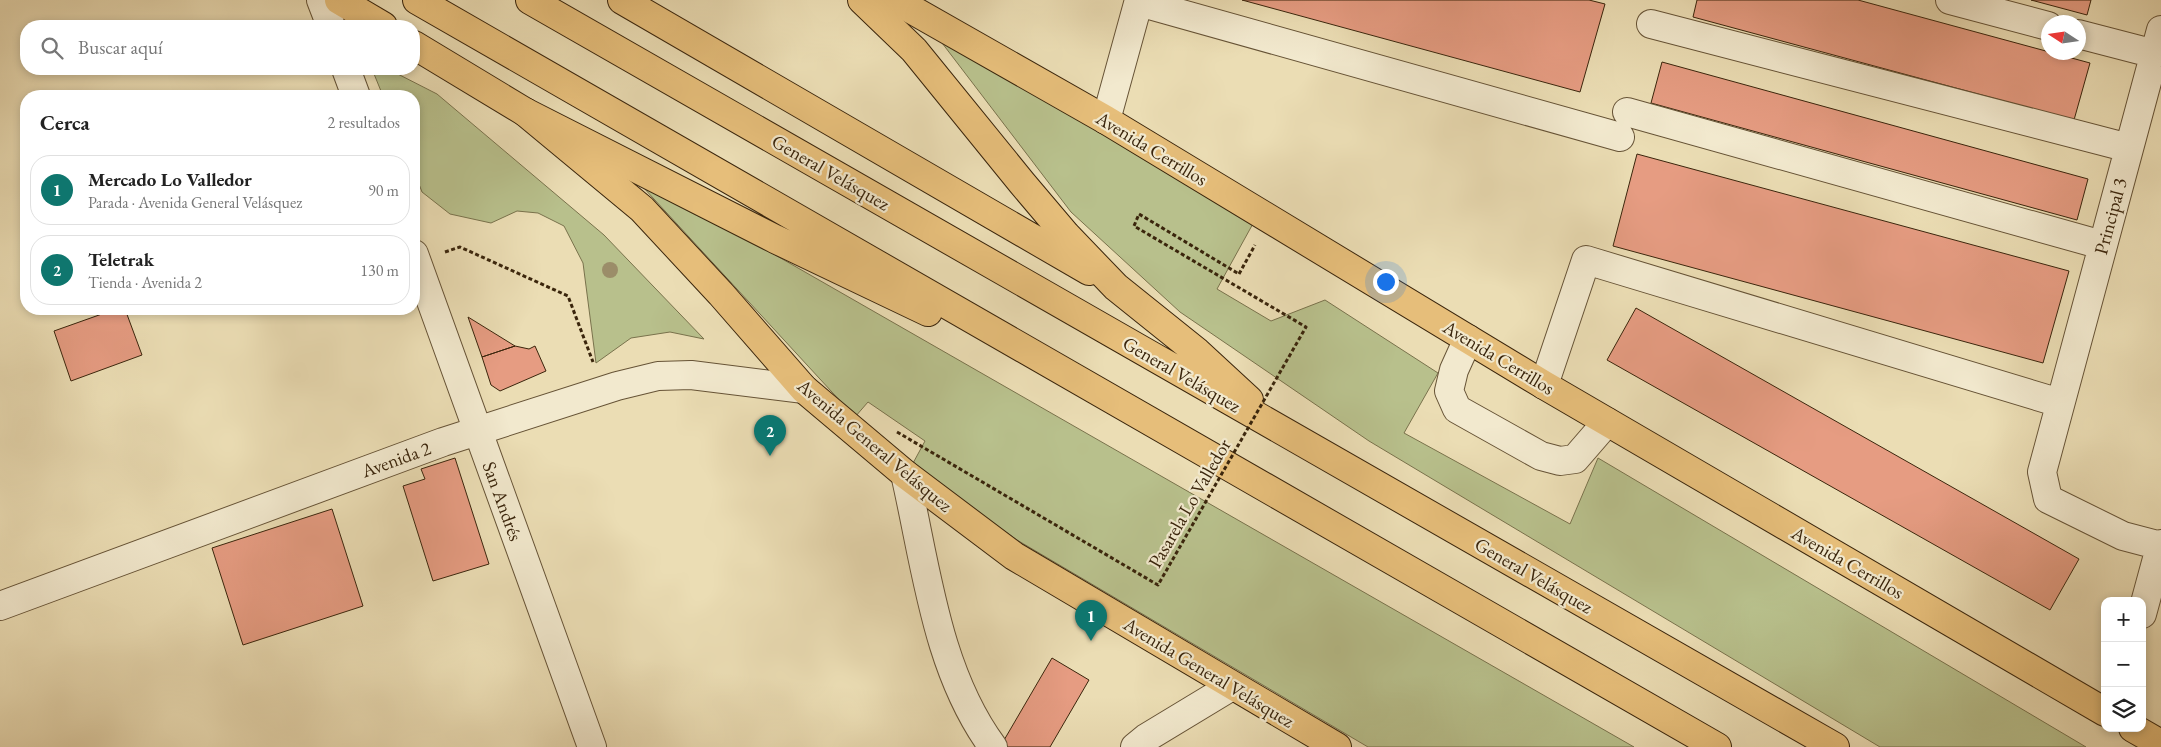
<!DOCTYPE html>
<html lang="es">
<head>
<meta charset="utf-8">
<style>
  :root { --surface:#fff; --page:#f6f6f6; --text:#222; --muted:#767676; --line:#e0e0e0; --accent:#0f766e }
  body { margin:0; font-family:"EB Garamond",serif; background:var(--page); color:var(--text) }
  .controls { position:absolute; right:15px; bottom:15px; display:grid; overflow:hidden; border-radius:10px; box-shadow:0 2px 8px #0003 }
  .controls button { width:45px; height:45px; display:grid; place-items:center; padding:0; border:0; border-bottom:1px solid var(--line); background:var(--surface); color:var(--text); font:25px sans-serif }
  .compass { position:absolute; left:2041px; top:15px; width:45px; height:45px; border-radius:50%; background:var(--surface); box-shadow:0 2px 8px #0003; rotate:282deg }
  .you { position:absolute; left:1385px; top:281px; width:18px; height:18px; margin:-12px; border:4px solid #fff; border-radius:50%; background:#1a73e8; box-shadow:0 0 0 8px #1a73e833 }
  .badge { display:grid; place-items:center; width:32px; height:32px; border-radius:50%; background:var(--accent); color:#fff; font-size:16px; font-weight:700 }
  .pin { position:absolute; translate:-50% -41px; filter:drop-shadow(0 1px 2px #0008) }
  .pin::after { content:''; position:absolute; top:26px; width:18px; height:15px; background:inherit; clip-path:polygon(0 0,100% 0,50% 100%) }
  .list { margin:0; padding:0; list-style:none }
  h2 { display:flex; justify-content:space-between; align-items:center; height:65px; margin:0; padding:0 20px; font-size:21px }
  h2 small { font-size:16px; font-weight:400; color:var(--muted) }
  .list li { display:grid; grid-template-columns:32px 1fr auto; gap:15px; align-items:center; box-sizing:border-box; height:70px; margin:0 10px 10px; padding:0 10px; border:1px solid var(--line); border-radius:20px }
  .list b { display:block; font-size:19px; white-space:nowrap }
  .list p { margin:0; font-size:16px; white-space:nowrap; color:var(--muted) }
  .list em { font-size:16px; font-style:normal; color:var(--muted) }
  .icon { flex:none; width:28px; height:28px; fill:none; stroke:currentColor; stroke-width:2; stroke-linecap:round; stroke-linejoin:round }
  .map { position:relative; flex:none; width:2161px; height:747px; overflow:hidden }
  .search { position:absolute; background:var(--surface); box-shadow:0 2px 8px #0003; left:20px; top:20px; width:400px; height:55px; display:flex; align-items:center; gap:12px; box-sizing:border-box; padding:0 18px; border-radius:20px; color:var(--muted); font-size:19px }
  .panel { position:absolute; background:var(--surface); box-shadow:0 2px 8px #0003; left:20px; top:90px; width:400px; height:225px; border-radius:20px }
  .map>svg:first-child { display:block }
  .green { fill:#b8c08c; stroke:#79724c }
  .building { fill:#e69c82; stroke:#3a250c }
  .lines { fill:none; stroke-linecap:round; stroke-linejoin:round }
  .minor-casing { stroke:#665336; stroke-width:30 }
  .major-casing { stroke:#3a250c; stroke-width:30 }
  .highway-casing { stroke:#3a250c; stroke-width:30 }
  .path { stroke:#3a250c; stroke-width:3; stroke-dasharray:4 2.5; stroke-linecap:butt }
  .minor { stroke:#f2e9ce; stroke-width:28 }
  .major { stroke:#e6be7a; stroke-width:28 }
  .highway { stroke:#e6be7a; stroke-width:28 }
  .path-bridge { stroke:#3a250c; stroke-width:3; stroke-dasharray:4 2.5; stroke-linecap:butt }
  .tree { fill:#9b8d69 }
  .labels { text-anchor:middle; stroke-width:4.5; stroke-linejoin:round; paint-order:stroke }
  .street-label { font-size:19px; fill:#3a250c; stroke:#f2e9ce }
</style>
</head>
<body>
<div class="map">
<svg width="2161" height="747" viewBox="0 0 2161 747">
  <rect width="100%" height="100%" fill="#ebddb4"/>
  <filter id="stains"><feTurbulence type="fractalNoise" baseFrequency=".004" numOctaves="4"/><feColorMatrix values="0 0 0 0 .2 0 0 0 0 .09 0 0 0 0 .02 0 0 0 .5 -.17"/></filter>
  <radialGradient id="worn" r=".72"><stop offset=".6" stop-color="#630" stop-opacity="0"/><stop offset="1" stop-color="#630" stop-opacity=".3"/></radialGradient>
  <path class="green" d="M939 39 1255 220 1217 289 1271 321 1325 300 1438 373 1404 433 1570 524 1598 458 2086 747H1880L1369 441 1180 312 1071 212Z
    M372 69H388L437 94 604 235 704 339 670 332 631 338 596 363 583 263 564 226 538 213 517 211 491 223 450 214 422 192 414 171V96H383Z
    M642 186 716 221 1634 747H1368L1017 540 912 465 925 441 868 402 855 417Z"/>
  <path class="building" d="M1242 0H1589L1605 4 1580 92Z
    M1697 0H1858L2090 63 2074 120 1693 17Z
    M2031 0H2091L2087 15Z
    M1662 62 2088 179 2077 220 1651 103Z
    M1637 154 2069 271 2043 363 1613 246Z
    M1636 308 2079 559 2050 610 1607 360Z
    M116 309H125L142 355 71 381 54 331Z
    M468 317 515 346 482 357Z
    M515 346 529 349 535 346 546 371 500 391 491 385 482 357Z
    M455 458 489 564 433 581 403 486 425 479 421 469Z
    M332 509 363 606 243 645 212 548Z
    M1052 658 1089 680 1050 747H1000Z"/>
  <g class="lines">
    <g class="minor-casing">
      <path id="minor" d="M321 0 331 26
        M1950 0 2048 26
        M1139 2 1620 137
        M1651 24 2129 148
        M2078 34 2155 54
        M346 69 356 96
        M1627 112 2102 245
        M1106 120 1139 0
        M414 254 592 747
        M1468 339 1454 370 1449 391 1457 409 1541 456 1560 461 1575 459 1607 422
        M1544 385 1586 260 2060 403
        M905 474C926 565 936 670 993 747
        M2161 546 2123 536 2048 499 2042 472 2161 30
        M0 606 443 442 617 386 658 376 691 375 804 389
        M2142 614 2161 544
        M1135 747 1146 738 1232 686"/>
    </g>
    <g class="major-casing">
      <path id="major" d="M339 0 383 26
        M895 0 1106 120 1544 385 2105 712
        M414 45 525 112 642 209 721 294 804 389 905 474 1014 556 1337 747
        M2133 728 2161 744"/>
    </g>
    <g class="highway-casing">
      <path id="highway" d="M417 0 1717 747
        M530 0 1835 747
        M622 0 1089 271
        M862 0 914 50 1022 183 1066 235 1116 287 1197 352 1249 400
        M525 112 775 239 928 312"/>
    </g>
    <path class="path" d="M445 252 460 247 568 296 593 362
      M1239 274 1255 245"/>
    <use href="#minor" class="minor"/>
    <use href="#major" class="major"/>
    <use href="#highway" class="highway"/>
    <path class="path-bridge" d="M897 432 1158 585 1306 327 1134 226 1139 214 1239 274"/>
  </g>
  <circle class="tree" cx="610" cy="270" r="8"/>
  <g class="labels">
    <g class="street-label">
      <text transform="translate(1152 148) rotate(31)" y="7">Avenida Cerrillos</text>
      <text transform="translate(831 172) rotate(30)" y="7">General Velásquez</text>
      <text transform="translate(2110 216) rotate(-75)" y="7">Principal 3</text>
      <text transform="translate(1499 357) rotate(31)" y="7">Avenida Cerrillos</text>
      <text transform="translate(1182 374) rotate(30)" y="7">General Velásquez</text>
      <text transform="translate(875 445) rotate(40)" y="7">Avenida General Velásquez</text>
      <text transform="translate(396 459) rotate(-20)" y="7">Avenida 2</text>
      <text transform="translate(503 501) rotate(70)" y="7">San Andrés</text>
      <text transform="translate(1189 503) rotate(-60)" y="7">Pasarela Lo Valledor</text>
      <text transform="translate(1848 562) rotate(30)" y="7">Avenida Cerrillos</text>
      <text transform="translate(1534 575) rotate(30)" y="7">General Velásquez</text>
      <text transform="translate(1209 672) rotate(31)" y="7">Avenida General Velásquez</text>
    </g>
  </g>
  <rect width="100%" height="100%" filter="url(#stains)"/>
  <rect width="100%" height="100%" fill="url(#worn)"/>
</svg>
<div class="controls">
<button>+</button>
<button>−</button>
<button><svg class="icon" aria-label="layers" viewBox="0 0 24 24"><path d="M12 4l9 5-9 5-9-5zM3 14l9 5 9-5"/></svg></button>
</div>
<svg class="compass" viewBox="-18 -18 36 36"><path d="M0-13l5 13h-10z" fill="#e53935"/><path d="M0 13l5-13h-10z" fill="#767676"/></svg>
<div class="you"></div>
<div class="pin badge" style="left:1091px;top:641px">1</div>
<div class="pin badge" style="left:770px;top:456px">2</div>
<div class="search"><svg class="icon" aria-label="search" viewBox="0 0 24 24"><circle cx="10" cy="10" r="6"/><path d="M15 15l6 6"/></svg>Buscar aquí</div>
<section class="panel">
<h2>Cerca<small>2 resultados</small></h2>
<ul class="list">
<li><span class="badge">1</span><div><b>Mercado Lo Valledor</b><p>Parada · Avenida General Velásquez</p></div><em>90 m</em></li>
<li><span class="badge">2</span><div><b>Teletrak</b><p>Tienda · Avenida 2</p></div><em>130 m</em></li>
</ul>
</section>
</div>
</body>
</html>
